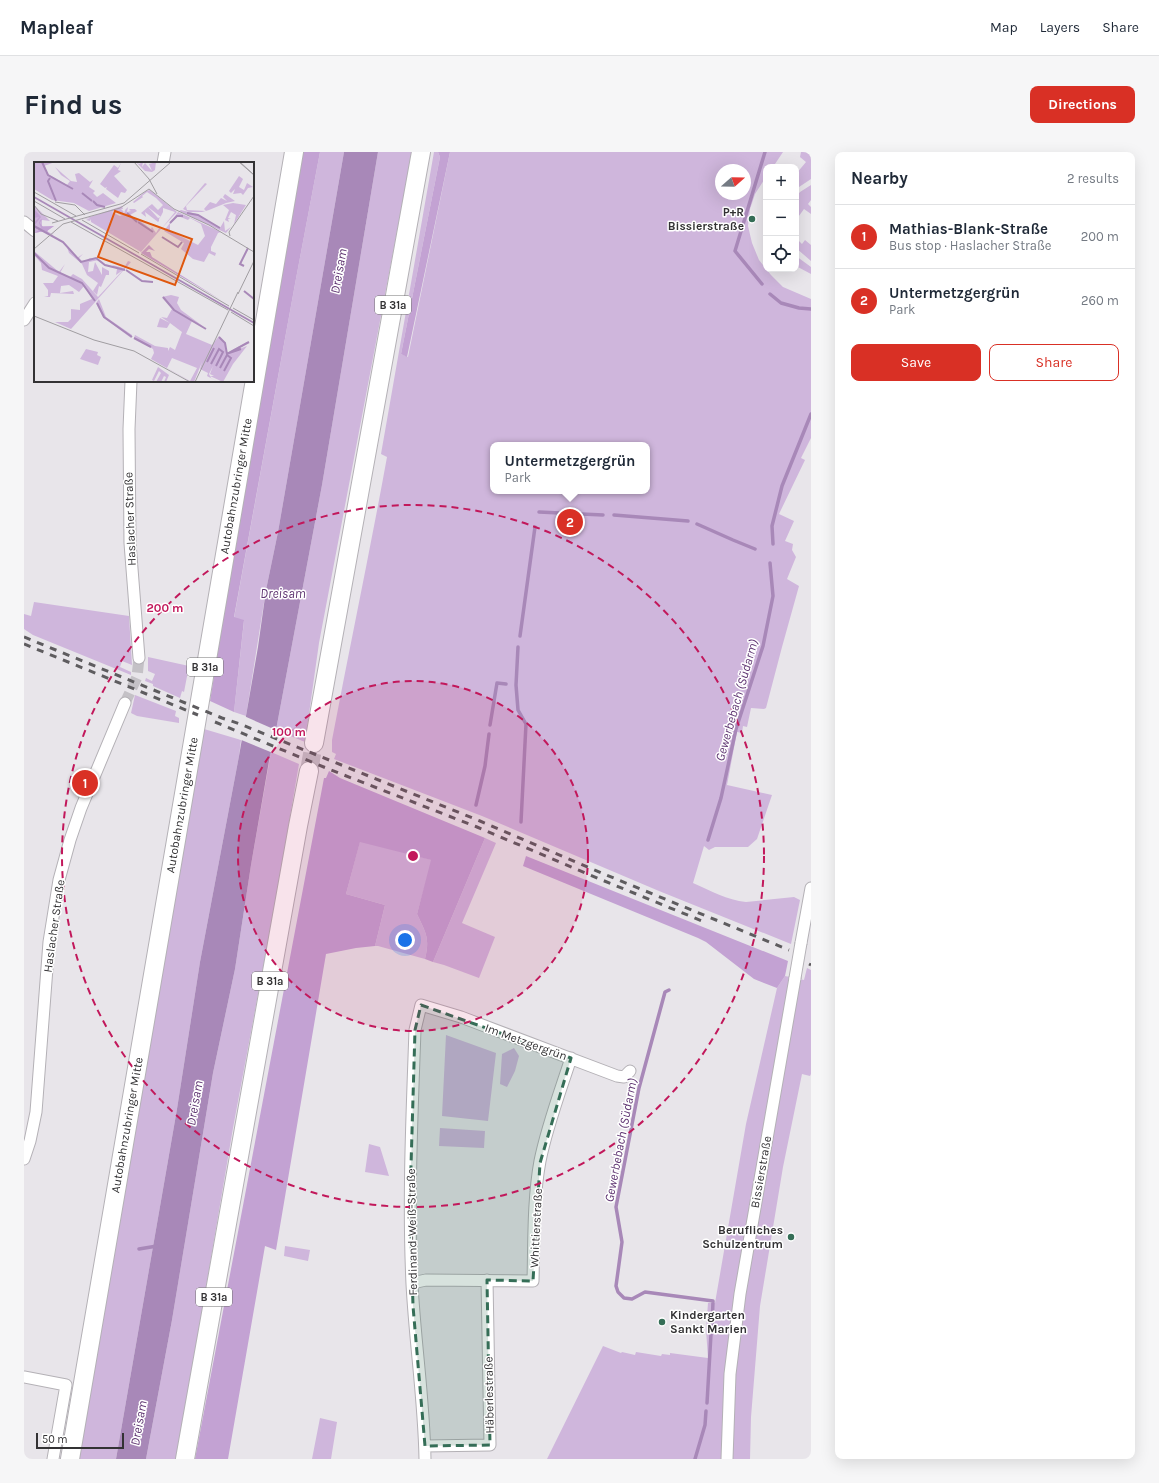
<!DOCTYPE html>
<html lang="en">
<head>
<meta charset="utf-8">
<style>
  :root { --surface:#fff; --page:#f6f6f7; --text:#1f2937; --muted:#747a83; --line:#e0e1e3; --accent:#d93025 }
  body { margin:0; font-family:Karla,sans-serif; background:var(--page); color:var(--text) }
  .controls { position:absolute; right:12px; top:12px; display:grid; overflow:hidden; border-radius:8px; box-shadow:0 4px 16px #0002 }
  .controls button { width:36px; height:36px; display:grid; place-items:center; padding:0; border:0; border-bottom:1px solid var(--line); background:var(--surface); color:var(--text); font:20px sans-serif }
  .compass { position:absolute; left:691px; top:12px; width:36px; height:36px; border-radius:50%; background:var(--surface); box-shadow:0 4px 16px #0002; rotate:70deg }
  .scale { position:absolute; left:12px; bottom:10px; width:88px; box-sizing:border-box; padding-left:4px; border:2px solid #333234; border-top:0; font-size:11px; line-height:14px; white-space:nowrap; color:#333234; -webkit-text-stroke:3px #fff; paint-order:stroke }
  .you { position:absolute; left:381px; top:788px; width:14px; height:14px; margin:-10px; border:3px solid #fff; border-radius:50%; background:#1a73e8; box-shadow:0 0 0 6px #1a73e833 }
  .badge { display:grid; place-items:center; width:26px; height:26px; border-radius:50%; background:var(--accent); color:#fff; font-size:13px; font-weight:700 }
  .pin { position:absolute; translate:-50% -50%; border:2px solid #fff; box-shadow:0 1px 4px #0006 }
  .popup { position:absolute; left:466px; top:290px; width:160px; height:52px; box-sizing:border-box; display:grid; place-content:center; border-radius:8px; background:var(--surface); filter:drop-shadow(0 1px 3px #0005); font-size:13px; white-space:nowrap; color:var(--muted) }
  .popup b { font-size:15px; color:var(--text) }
  .popup::after { content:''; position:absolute; left:50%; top:100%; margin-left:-8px; border:8px solid transparent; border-top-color:var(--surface) }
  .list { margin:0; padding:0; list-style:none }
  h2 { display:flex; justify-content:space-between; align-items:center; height:52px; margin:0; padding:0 16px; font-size:17px }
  h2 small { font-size:13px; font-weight:400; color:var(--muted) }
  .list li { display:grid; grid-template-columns:26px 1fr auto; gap:12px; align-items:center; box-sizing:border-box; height:64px; padding:0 16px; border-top:1px solid var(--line) }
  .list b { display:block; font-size:15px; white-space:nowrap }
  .list p { margin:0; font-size:13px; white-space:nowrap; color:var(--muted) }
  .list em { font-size:13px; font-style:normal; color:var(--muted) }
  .actions { display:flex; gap:8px; padding:12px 16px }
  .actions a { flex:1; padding:9px 0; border:1px solid var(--accent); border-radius:8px; text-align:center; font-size:14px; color:var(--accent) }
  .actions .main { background:var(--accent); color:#fff }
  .icon { flex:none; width:22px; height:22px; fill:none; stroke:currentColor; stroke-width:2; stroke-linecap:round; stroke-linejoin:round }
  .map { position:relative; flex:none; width:787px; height:1307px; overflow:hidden; border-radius:8px }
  header { display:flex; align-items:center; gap:24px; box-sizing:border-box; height:56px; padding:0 20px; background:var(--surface); border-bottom:1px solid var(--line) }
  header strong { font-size:19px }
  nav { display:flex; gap:22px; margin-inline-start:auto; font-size:14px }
  .intro { display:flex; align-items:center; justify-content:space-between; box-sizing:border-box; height:96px; padding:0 24px }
  h1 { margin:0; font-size:28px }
  .button { padding:10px 18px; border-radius:8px; background:var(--accent); color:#fff; font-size:14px; font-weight:700 }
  main { display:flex; gap:24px; padding:0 24px }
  aside { flex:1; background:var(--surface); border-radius:8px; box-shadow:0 4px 16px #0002 }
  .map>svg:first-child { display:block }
  .green { fill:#cfb6dc; fill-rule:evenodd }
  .forest { fill:#c3a2d3 }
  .water { fill:#a888b8 }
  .pier { fill:#e8e5ea }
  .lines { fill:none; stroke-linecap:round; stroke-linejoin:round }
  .stream { stroke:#a888b8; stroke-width:3.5 }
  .minor-tunnel { stroke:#c4c1c6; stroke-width:11; stroke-dasharray:11 5.5; stroke-linecap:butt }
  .trunk-tunnel { stroke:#c4c1c6; stroke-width:18; stroke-dasharray:18 9; stroke-linecap:butt }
  .minor-casing { stroke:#b4b1b6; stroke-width:13 }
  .trunk-casing { stroke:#b4b1b6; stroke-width:20 }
  .minor { stroke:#fff; stroke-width:11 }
  .trunk { stroke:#fff; stroke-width:18 }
  .rail { stroke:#5e5c5f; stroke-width:3; stroke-dasharray:7 7; stroke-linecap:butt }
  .minor-bridge-casing { stroke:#b4b1b6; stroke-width:13; stroke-linecap:butt }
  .minor-bridge { stroke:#fff; stroke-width:11 }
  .marked { fill:#356e57; fill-opacity:0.2; stroke:#356e57; stroke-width:3; stroke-dasharray:8 5; stroke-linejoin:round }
  .ring { fill:none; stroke:#c2185b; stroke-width:2; stroke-dasharray:7 5 }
  .poi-dot { fill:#356e57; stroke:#fff; stroke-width:1.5 }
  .labels { text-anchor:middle; stroke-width:3; stroke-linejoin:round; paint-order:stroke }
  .shield { fill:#fff; stroke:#707071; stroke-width:1 }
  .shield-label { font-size:11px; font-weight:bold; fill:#333234 }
  .poi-label { font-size:12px; font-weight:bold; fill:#333234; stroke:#fff; text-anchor:end }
  .street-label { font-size:12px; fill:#333234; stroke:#fff }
  .water-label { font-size:13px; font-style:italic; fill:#5f3572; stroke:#fff }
  .inset-river { fill:none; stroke:#a888b8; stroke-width:2 }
  .inset-road { fill:none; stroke:#a09da1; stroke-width:1 }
  .view { fill:#df570e; fill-opacity:0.15; stroke:#df570e; stroke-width:2 }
  .inset-edge { fill:none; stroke:#333234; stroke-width:2 }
  .centre { fill:#c2185b; stroke:#fff; stroke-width:2 }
  .ring-label { font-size:12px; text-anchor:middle; font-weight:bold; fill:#c2185b; stroke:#fff; stroke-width:3; stroke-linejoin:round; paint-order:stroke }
</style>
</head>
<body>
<header>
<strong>Mapleaf</strong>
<nav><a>Map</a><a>Layers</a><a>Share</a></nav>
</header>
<div class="intro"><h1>Find us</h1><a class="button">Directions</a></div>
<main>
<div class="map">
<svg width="787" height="1307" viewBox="0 0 787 1307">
  <rect width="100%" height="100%" fill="#e8e5ea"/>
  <path class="green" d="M296 0H320L254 380 242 438 222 564 210 560 220 469 210 466 271 132Z
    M354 0H388L295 491 281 590 252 578 298 333Z
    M410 0H414L416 5 377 202 384 205 426 0H759L749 15H742V25L731 42 726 57 724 74 728 91 735 108 747 123 759 135 787 147V286L777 306 781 308 755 362 770 369 761 389 769 392 768 398 772 405 763 427 775 434 758 495 742 556 740 557 727 556 723 575 719 574 718 581 713 580 703 633 748 643 733 687 724 695H691L685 698 680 694 669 731C687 739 703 748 722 750L770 745 776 748 767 792 635 739 458 664 310 607 312 602 308 600V588C326 493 346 399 363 305L357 302ZM697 18H721V42H697ZM469 293H623V339H469Z
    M777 0H787V27L772 37V22L782 10 776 5Z
    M787 33V48L784 52 787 55V62L780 57 772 68V45L776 40Z
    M772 86 778 92 781 88 787 93V109L772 96Z
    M772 104 787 115V122L772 114Z
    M10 450 105 464 108 513 98 509 96 515 107 520V523L9 483 0 477V462L7 464Z
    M124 505 165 514 160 540 158 539 156 546 129 534V532L121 529 122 526 128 529 131 522 124 519Z
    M111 543 152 559 151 564 155 566V571L113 564 107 561Z
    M180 577 217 588 215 604 176 810 153 957 92 1307H54Z
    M247 600 275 612 253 741 209 976 153 1307H122L148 1168 189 921 211 817 227 713Z
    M461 686 472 691 438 771 471 785 455 826 420 813 409 810Z
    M336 689 408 708 393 762C402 781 406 786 401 807L354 794H351L361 753 322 742Z
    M783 816 787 818V922L786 924 778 922 759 1015 736 1154 727 1265 726 1307H523L579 1194 597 1201 598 1200 611 1203 612 1200 637 1204 638 1202 646 1203V1201L684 1206 682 1178 684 1151H691L722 972 753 836 761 824 780 828Z
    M422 883 472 901 464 969 418 964Z
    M490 896 495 904 491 919 483 935 476 932 478 902Z
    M416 976 461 979 460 996 415 994Z
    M345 992 356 995 365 1024 341 1020Z
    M261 1094 286 1098 284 1109 260 1104Z
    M296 1266 313 1270 307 1307H288Z"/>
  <path class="forest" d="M279 0H296L271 132 210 465 220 468 210 560 186 549 209 404Z
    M414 0H426L383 205 377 202 416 5Z
    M305 619 316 626 461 686 409 810 401 807C406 786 402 781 393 762L407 708 336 690 322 742 361 753 351 794 332 796 302 802 252 1098 241 1094 204 1307H171L300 626H302Z
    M502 704 764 809 761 824 753 836 730 827 682 790 674 786 499 714Z"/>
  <path class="water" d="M320 0H354L298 333 252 578 245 609 227 713 211 817 189 921 148 1168 122 1307H92L153 957 176 810 215 604 234 495 242 438 254 380Z"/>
  <path class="pier" d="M220 564 254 579 249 601 215 587Z"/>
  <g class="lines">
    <path class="stream" d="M738 132 711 99 741 0
      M746 142 757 151 775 156 787 157
      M515 360 579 363
      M590 363 664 369
      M673 372 709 388 731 397
      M749 392 748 374 758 334 787 262
      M496 484 511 375
      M494 495 492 533 494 558 502 572 497 670
      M466 573 473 531 482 532
      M452 653 461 614 465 582
      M684 688 697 646 712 577 739 494 749 444 746 411
      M645 838 641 840 615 936 592 1055 598 1090 592 1134 594 1140 600 1146 608 1147 621 1140 689 1149 688 1175
      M115 1097 133 1094
      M683 1251 687 1182
      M671 1307 681 1273 682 1259"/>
    <path class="minor-tunnel" d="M101 551 113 525 115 506"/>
    <path class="trunk-tunnel" d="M285 619 290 591"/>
    <g class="minor-casing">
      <path id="minor" d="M139 11 141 0
        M0 70 11 79
        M0 168 11 151
        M107 229 105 277 106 391 115 506
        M777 791 787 736
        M0 1007 6 989 12 960 25 790 35 728 46 688 57 656 101 551
        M388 1131 402 1128 509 1129C510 1090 509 1047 516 1009 523 974 536 940 547 906
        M0 1225 42 1233 29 1307
        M401 1294 466 1293 463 1128
        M401 1307C400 1248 391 1190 388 1132 384 1047 388 963 391 878L397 853 437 865 593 924 600 925 606 919
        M703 1307 706 1222 716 1142 771 826"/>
    </g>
    <g class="trunk-casing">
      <path id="trunk" d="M290 591 397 0
        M46 1307 270 0
        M161 1307 274 674 285 619"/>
    </g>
    <use href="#minor" class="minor"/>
    <use href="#trunk" class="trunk"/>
    <path class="rail" d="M0 485 198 566 216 572 456 669 580 722 765 798
      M0 492 174 563
      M191 570 307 618 453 675 578 728 683 771
      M785 812 787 813"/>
    <g class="minor-bridge-casing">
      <path id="minor-bridge" d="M771 826 777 791"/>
    </g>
    <use href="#minor-bridge" class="minor-bridge"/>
  </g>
  <path class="marked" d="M397 853 547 906 516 1011 509 1129 463 1128 466 1293 401 1294 389 1154 386 1048 391 878Z"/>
  <circle cx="389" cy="704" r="175" fill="#c2185b" fill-opacity=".12"/>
  <g class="ring">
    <circle cx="389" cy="704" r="175"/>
    <circle cx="389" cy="704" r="351"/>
  </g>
  <g class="poi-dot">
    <circle cx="728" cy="67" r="4"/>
    <circle cx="767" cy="1085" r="4"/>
    <circle cx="638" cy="1170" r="4"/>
  </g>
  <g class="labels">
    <g class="shield">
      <rect x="351" y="144" width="36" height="18" rx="3"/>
      <rect x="163" y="506" width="36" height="18" rx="3"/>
      <rect x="228" y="820" width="36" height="18" rx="3"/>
      <rect x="172" y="1136" width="36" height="18" rx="3"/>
    </g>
    <g class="shield-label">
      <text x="369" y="157">B 31a</text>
      <text x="181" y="519">B 31a</text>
      <text x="246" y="833">B 31a</text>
      <text x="190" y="1149">B 31a</text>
    </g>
    <g class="poi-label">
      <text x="720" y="64">P+R<tspan x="720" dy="14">Bissierstraße</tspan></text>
      <text x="759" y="1082">Berufliches<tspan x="759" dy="14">Schulzentrum</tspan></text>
      <text x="646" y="1167" text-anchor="start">Kindergarten<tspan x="646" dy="14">Sankt Marien</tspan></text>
    </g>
    <g class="street-label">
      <text transform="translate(212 334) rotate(-80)" y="4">Autobahnzubringer Mitte</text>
      <text transform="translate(106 367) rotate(-92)" y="4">Haslacher Straße</text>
      <text transform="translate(158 653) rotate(-80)" y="4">Autobahnzubringer Mitte</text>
      <text transform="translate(30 774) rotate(-82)" y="4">Haslacher Straße</text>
      <text transform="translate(502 890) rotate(20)" y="4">Im Metzgergrün</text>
      <text transform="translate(103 973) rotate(-80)" y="4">Autobahnzubringer Mitte</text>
      <text transform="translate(737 1020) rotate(-80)" y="4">Bissierstraße</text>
      <text transform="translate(512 1076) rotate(-87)" y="4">Whittierstraße</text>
      <text transform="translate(388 1080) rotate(-91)" y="4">Ferdinand-Weiß-Straße</text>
      <text transform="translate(465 1243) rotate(-91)" y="4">Häberlestraße</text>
    </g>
    <g class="water-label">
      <text transform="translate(314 119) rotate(-80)" y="5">Dreisam</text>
      <text x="259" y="446">Dreisam</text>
      <text transform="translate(712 548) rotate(-74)" y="5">Gewerbebach (Südarm)</text>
      <text transform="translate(170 951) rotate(-80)" y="5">Dreisam</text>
      <text transform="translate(596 988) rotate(-79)" y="5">Gewerbebach (Südarm)</text>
      <text transform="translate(114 1271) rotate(-80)" y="5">Dreisam</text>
    </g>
  </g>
  <g transform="translate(10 10)">
    <rect width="220" height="220" fill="#e8e5ea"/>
    <path d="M0 0H21L10 4 12 11 33 23 36 19 27 13 21 5 37 19 43 20 41 12 45 11 56 20 59 18 55 25 61 29 59 31 63 35 69 31 82 41 55 49 40 41 18 38 0 27ZM102 0 105 2 109 0 108 5 111 1 118 9 115 2 122 0 121 8 118 10 111 9ZM87 1 84 8 87 9 80 14 93 28 91 31 87 30 84 36 72 27 73 25 71 26 66 22 80 3 84 6ZM205 14 209 17 205 25 210 28 213 21 219 25 214 26 209 33 207 31 199 32 201 27 197 31 195 29ZM171 21 173 22 152 44 153 48 172 49 170 47 176 40 182 42 187 36 193 39 189 35 191 32 201 39 192 41 175 48 168 50H155L149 47ZM116 28 143 50 128 66 141 50 129 46V50L127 54 125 57V59L124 60 111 50 112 55 107 51 114 45 124 56 127 55 114 45 118 42 124 48 129 43 122 36 113 30 108 34 114 40 109 35 100 41 99 40 112 29ZM199 41 212 43 200 62 202 53 197 50 194 56 197 57H194L195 60 191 58 195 48 189 43ZM0 43 16 59 8 58V64H20L13 69 18 72 22 68 18 73 11 69 0 71ZM88 44 89 47H87L90 50 87 53 80 49 78 50 86 54 90 52 91 48 94 45 93 50 97 49 95 48 96 47H101L103 49 96 53 102 58 106 59 117 67 118 65 122 71 125 66 127 67 107 90 57 60V57L56 59 52 58 56 56 50 57ZM147 48 163 52 186 66 190 59 191 69 197 65 192 71 145 49ZM144 50 187 70 184 71 177 85V89L182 91 181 94 175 91 170 100 159 97 147 87 150 81 130 69ZM144 54 154 58 156 56 167 62 171 74 164 83 136 69V62ZM33 85 43 96 49 92 45 96 49 100 56 96 65 98 55 100 54 110 59 109 61 100 68 113V105L75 109V113H72L67 125 65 124 63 133 59 129 64 121 53 113 48 102 35 91ZM0 89 25 110 31 102 26 111 36 115 39 112 48 117 64 135 89 108 82 113 83 107 78 103 90 106 94 99 97 100 37 167 21 160H34L37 157V147L46 148V142L58 137 50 124 45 130 35 123 27 124 26 131 39 129 40 132 17 131 16 135H10L14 134V128L9 121H19L24 114 8 108 7 101 0 93ZM137 133 145 135 143 141 147 148 170 165 158 159 152 172 178 183 185 174 191 182 193 191 213 180H215L197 190 213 184 199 202 189 220 176 214H180L176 212 179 204 175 212 177 216 184 220 173 214 174 211 166 207 168 200 160 220H157L117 197 120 191 119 187 100 176 101 173 121 184 134 186V189L136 185 141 188 148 170 136 161 133 166 123 165 126 156 136 161 127 155 133 156 138 147 128 135ZM138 196 163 206 156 219 133 206ZM65 137 72 155 98 173 97 176 69 155 62 141ZM52 187 64 190 63 193 67 195 64 203 46 197ZM124 205 135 213 132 220H130L132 215 130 214 127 220H122L127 211 125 209 120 219 118 218Z" fill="#cfb6dc" fill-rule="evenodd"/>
    <path d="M0 47 7 55 0 64 7 66 5 61 6 58 8 57 6 61 9 65 20 64 13 69 16 73 11 69 0 71 5 68 0 65V61L5 55 0 56ZM115 83 121 89 115 87 112 90H116L118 95 187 138 107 91Z" fill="#c3a2d3"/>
    <path d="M0 34 220 160V162L0 36Z" fill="#a888b8"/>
    <path class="inset-river" d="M8 0 14 13 39 27M16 16 14 19 22 39M48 31 58 39M59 39 63 43 71 45M93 51 103 60M153 51 164 53 186 66M104 60 119 70M136 61 143 54H149M0 64 29 80 47 100 62 96 71 103 91 108M128 75 144 85 148 80M0 91 15 106 48 121 61 139M210 104 206 102 214 86M92 108 108 119 119 120M210 129 220 137M129 135 140 148 172 167M63 141 70 155 98 175M185 175 191 181 193 192 215 180M100 176 117 185M195 191 207 187M173 200 180 186M177 202 185 187 189 190 182 204M186 206 193 193 197 196 190 209"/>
    <path class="inset-road" d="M100 0 115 17 123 32M205 0 220 13M206 0 220 13M0 30 42 54M0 39 31 57M21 40 41 43 51 53M0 43 7 52 24 59M48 58 105 91M37 60 194 148M18 61 90 41 137 0M196 74 195 70 220 34M0 87 29 62 86 46 115 27 140 47 175 63 220 90M107 92 195 144M204 132 220 99M199 146 220 158M197 150 220 164M0 154 60 178 100 189 156 220M161 220 204 130"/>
    <path class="view" d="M81 49 158 77 141 123 64 95Z"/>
    <rect width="220" height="220" class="inset-edge"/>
  </g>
  <circle cx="389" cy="704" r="6" class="centre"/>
  <g class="ring-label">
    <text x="141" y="460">200 m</text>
    <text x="265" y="584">100 m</text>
  </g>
</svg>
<div class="controls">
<button>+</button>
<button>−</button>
<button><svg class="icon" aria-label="locate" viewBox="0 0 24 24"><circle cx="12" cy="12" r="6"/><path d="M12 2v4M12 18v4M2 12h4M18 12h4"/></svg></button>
</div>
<svg class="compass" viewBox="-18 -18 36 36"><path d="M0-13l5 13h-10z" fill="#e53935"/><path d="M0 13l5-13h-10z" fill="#747a83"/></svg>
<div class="scale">50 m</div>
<div class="you"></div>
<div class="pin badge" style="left:61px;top:631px">1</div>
<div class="pin badge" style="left:546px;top:370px">2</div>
<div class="popup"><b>Untermetzgergrün</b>Park</div>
</div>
<aside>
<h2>Nearby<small>2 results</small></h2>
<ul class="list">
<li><span class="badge">1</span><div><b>Mathias-Blank-Straße</b><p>Bus stop · Haslacher Straße</p></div><em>200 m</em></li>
<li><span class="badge">2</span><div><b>Untermetzgergrün</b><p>Park</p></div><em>260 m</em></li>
</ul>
<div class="actions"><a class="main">Save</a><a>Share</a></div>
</aside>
</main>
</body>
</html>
